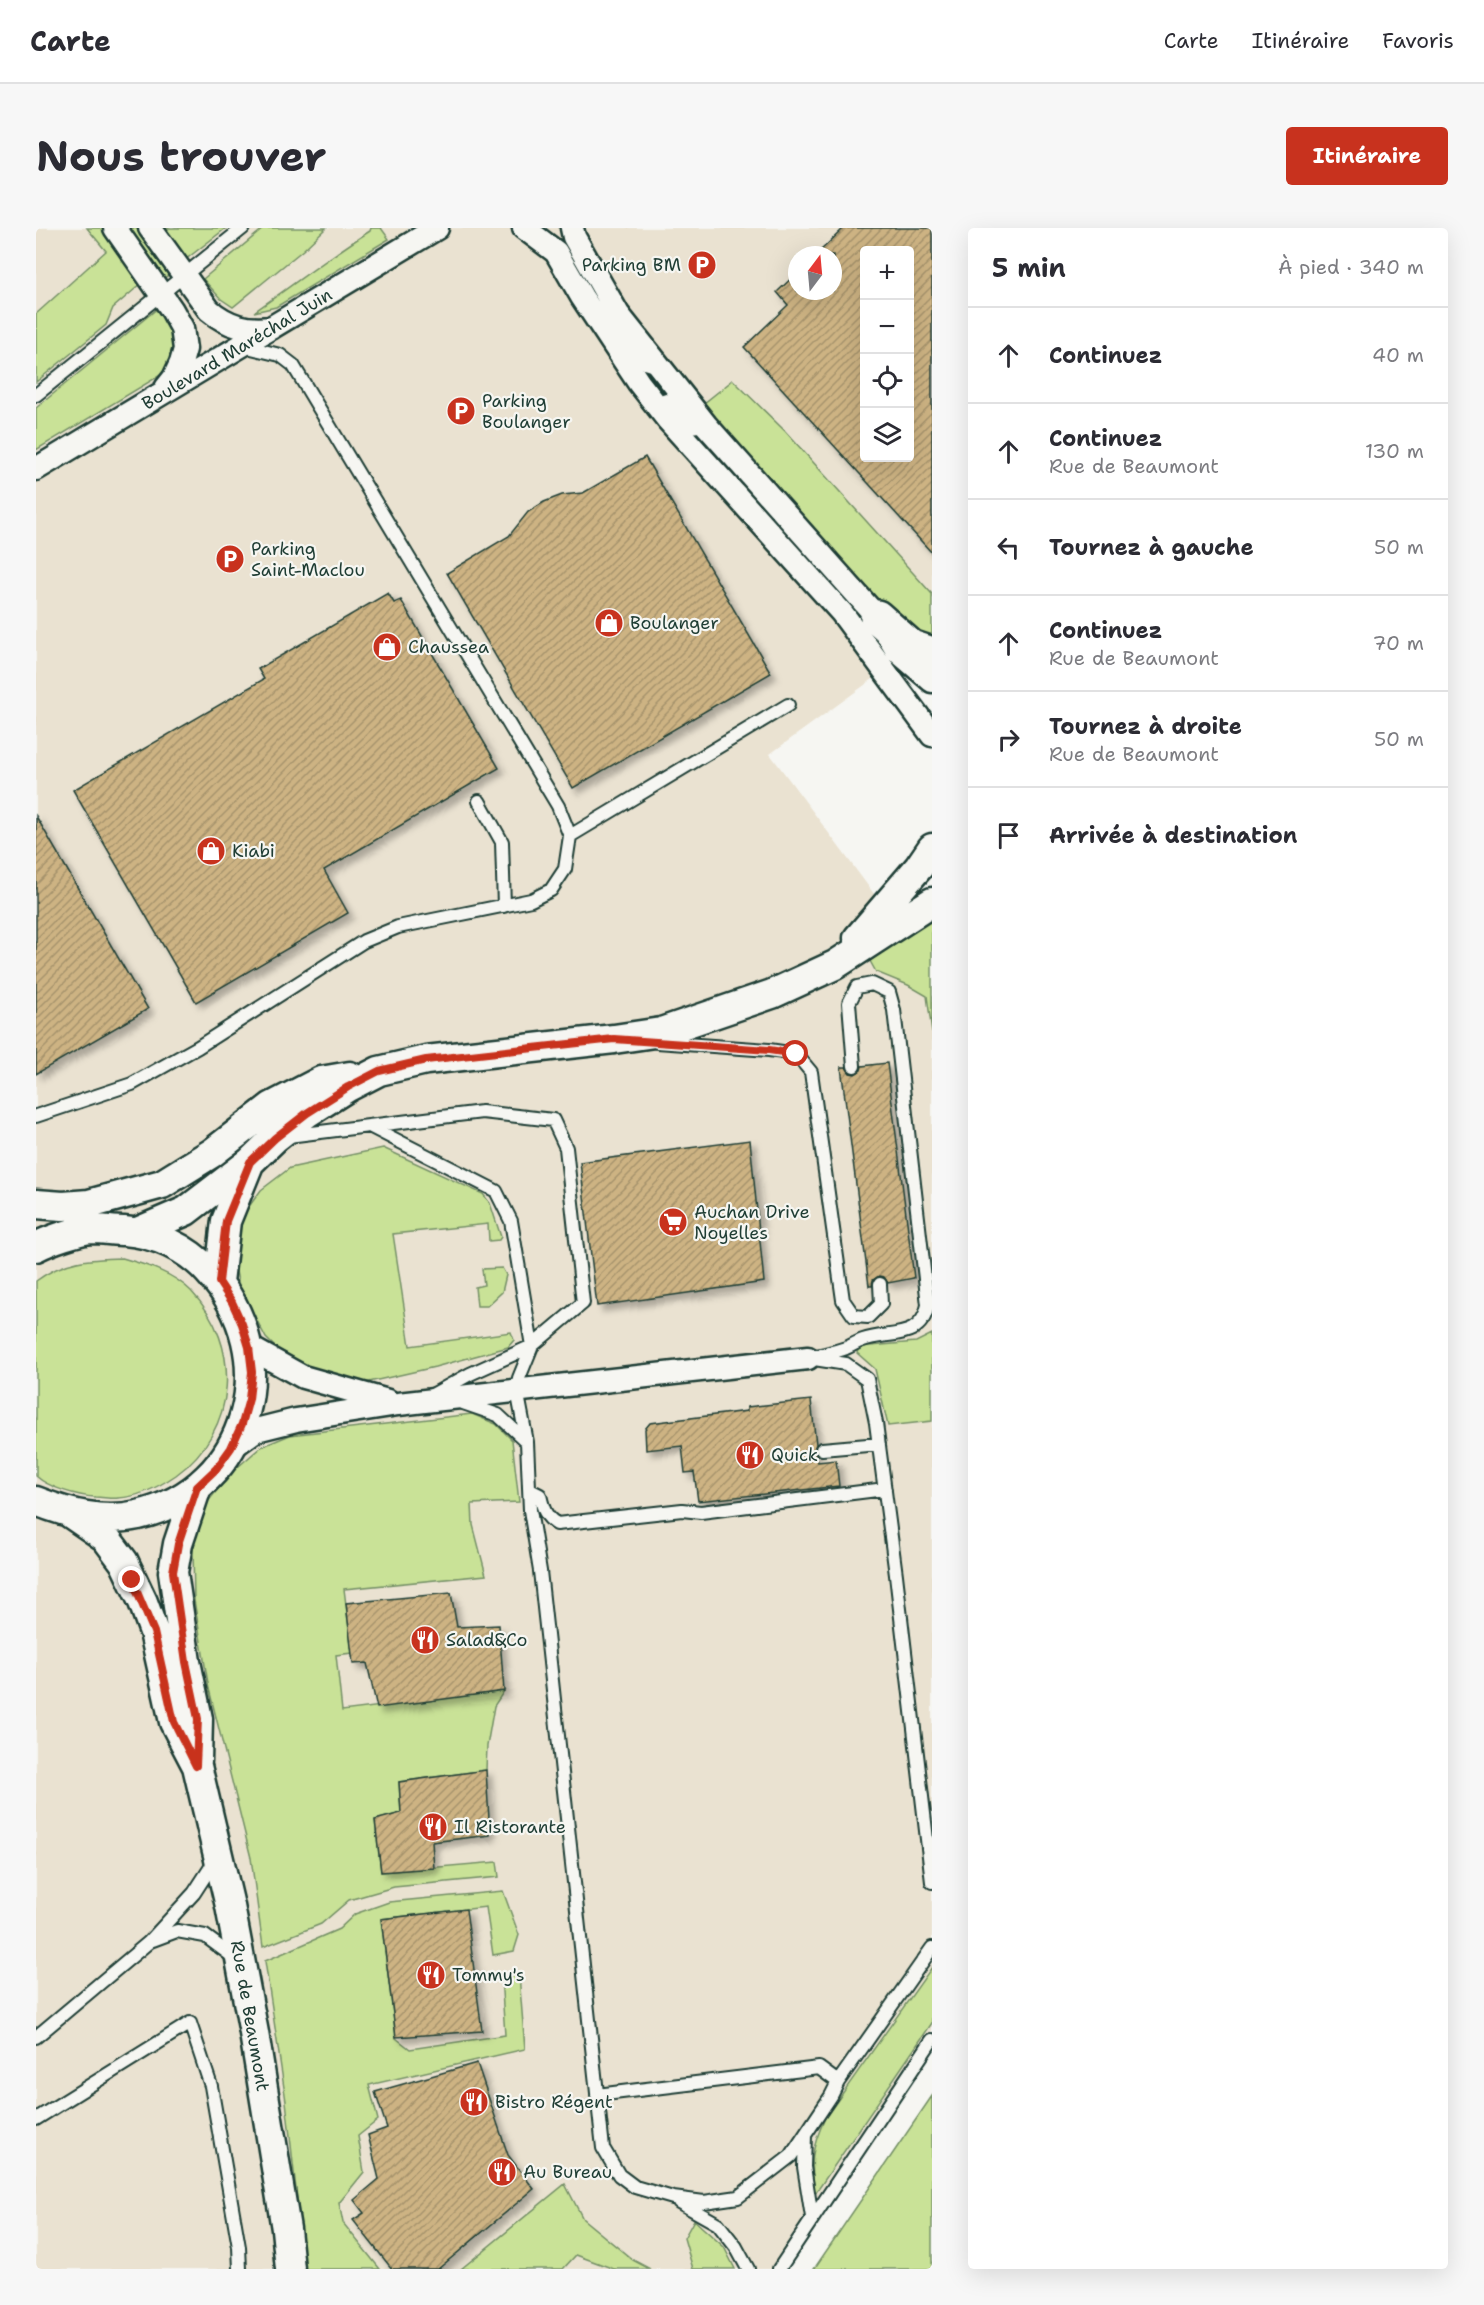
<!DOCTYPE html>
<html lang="fr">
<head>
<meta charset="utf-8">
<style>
  :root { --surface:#fff; --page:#f7f7f7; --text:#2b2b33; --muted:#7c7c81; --line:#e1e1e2; --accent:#c8321e }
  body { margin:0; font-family:"Shantell Sans",sans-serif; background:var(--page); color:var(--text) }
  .controls { position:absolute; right:18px; top:18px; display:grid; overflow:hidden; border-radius:6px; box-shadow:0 6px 24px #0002 }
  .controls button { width:54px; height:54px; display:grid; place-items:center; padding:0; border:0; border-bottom:2px solid var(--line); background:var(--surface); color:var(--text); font:30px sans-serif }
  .compass { position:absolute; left:752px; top:18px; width:54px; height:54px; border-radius:50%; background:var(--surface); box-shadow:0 6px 24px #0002; rotate:16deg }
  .stop { position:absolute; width:18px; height:18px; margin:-14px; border:4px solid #c8321e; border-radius:50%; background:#fff }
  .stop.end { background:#c8321e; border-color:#fff; box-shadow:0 2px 6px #0008 }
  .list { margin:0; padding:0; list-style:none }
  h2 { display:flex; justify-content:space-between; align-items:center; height:78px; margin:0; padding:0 24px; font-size:26px }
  h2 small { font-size:20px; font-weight:400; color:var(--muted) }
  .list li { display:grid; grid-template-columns:39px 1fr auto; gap:18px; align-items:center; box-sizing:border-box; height:96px; padding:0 24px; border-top:2px solid var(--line) }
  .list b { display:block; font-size:22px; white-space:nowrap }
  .list p { margin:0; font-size:20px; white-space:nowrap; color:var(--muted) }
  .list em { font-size:20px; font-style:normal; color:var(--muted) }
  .icon { flex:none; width:33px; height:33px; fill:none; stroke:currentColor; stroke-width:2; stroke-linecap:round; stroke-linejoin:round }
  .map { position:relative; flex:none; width:896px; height:2041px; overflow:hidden; border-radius:6px }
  header { display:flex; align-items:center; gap:36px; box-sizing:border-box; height:84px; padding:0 30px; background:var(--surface); border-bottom:2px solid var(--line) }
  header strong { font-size:28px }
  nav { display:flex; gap:33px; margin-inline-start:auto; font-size:21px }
  .intro { display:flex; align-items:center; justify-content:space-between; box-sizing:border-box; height:144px; padding:0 36px }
  h1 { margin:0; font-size:42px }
  .button { padding:15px 27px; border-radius:6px; background:var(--accent); color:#fff; font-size:21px; font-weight:700 }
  main { display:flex; gap:36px; padding:0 36px }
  aside { flex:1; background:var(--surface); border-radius:6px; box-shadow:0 6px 24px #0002 }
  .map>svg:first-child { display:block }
  .built { fill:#eae2d1; fill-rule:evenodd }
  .grass { fill:#c9e297; stroke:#749066; stroke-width:1.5 }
  .building { fill:url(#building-hatch); stroke:#1f3d34; stroke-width:1.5; fill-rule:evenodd; filter:url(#shadow) }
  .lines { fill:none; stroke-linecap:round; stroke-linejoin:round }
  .service-casing { stroke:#1f3d34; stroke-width:16 }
  .minor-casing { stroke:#1f3d34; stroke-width:27 }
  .tertiary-casing { stroke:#1f3d34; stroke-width:33 }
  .motorway-casing { stroke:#1f3d34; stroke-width:38 }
  .service { stroke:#f6f6f2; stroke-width:12 }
  .minor { stroke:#f6f6f2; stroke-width:22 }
  .tertiary { stroke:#f6f6f2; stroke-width:28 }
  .motorway { stroke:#f6f6f2; stroke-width:33 }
  .route { stroke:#c8321e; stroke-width:8 }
  .labels { text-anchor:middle; stroke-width:4.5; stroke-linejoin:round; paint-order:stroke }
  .poi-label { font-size:18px; fill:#1f3d34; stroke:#f6f6f2; text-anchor:start }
  .street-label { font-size:18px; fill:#1f3d34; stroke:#f6f6f2 }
</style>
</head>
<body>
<header>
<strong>Carte</strong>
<nav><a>Carte</a><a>Itinéraire</a><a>Favoris</a></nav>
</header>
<div class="intro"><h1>Nous trouver</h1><a class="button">Itinéraire</a></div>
<main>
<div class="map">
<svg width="896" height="2041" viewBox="0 0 896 2041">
  <defs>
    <pattern id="building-hatch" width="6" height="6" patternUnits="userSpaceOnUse" patternTransform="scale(1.5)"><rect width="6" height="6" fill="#cdb383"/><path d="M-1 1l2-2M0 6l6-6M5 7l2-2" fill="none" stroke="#a6936c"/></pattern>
    <filter id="shadow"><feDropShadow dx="5.5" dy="5.5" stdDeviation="3" flood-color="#0004"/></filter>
  </defs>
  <rect width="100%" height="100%" fill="#f6f6f2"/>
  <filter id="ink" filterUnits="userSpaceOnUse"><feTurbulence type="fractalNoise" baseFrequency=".0167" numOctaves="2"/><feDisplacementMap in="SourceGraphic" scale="12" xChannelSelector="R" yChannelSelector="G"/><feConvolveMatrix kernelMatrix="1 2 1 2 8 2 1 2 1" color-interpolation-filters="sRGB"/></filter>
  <g filter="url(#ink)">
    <path class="built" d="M0 0H896V408L734 526 896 744V1812L743 2041H0ZM828 22H874V230H828ZM761 27H797V63H761Z"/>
    <path class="grass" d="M51 0H66L106 55 77 80 70 97 0 154V86L70 23Z
      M90 0H104L136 45 125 52Z
      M124 0H190L149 32Z
      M228 0H290L267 22 197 79 185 71 167 51Z
      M335 0H345L353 11 240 79 218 84C257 57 294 28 334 3Z
      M122 80 135 95 141 122 128 145 0 222V180Z
      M697 152 749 203 896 366V415L860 393 674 192 667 176Z
      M896 686V804L891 768 872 757 840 744 834 733Z
      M347 920 447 966 454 975 465 1009 463 1012 453 1013 452 996 357 1006 374 1118 475 1104 478 1112 472 1119 399 1139 333 1154H314L265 1138 246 1126 230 1110 203 1058 198 1034V1009L209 984 225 962 254 940Z
      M86 1030C110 1037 136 1044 155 1063 207 1118 202 1202 140 1247 124 1258 103 1269 82 1270 75 1271 67 1269 59 1269 42 1268 13 1260 0 1248V1053C28 1032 53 1031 86 1030Z
      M466 1040 470 1047 466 1064 451 1078H441L439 1059 448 1057 446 1041Z
      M896 1106V1193L852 1198 839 1141 821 1125 823 1119 880 1114Z
      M436 1186 460 1196 476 1212 483 1274 436 1276 437 1297 450 1347 308 1361 316 1425 300 1427 306 1483 468 1463 458 1478 451 1518 450 1542 363 1554 365 1585 339 1592 345 1644 461 1634 463 1649 358 1659 313 1672 285 1696 227 1719 215 1630 173 1461 158 1372 157 1320 170 1276 196 1244 225 1219 254 1207Z
      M467 1663 483 1707 478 1723 457 1727 450 1679 345 1691 360 1810 374 1821 469 1807 465 1749 483 1747 489 1821 333 1857 342 1892 322 1908 328 1944 303 1975 307 1995 344 2041H269L250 1873 229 1733 303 1701 319 1686 353 1674Z
      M896 1739V1795L779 1966C774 1932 775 1921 789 1890Z
      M896 1868V2041H778Z
      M529 1956 547 1991 597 2032 614 2041H578L540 2027 527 2041H425Z
      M658 1992 688 2019 699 2041H657L648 2010Z"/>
    <path class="building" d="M808 0H896V325L708 119 752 77 741 64 761 45V63H797V27H780ZM828 22H873V230H828Z
      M609 229 735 445 537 560 411 345 473 308 492 284 508 274 526 267 547 265Z
      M352 365 358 375 365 372 463 540 288 642 312 685 160 774 37 562 228 451 222 441Z
      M0 588 112 781 0 846Z
      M851 835 878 1050 852 1055 848 1049 843 1048 837 1052 836 1058H833L805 839H810L814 845 819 846 825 842 826 838Z
      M714 912 728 1054 561 1078 544 934Z
      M775 1172 780 1216 778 1222 782 1234 800 1232 803 1258 662 1273 658 1244 649 1245 646 1218 610 1222 609 1201 614 1195 711 1183V1179Z
      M415 1365 421 1399 463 1397 468 1463 341 1480 331 1435 317 1436 310 1375Z
      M450 1542 454 1607 396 1614 398 1640 345 1644 339 1592 365 1585 363 1554Z
      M430 1681 446 1803 360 1809 345 1691Z
      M441 1835 472 1927 498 1961 402 2041H356L317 1992 328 1985 318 1972 343 1951 332 1907 351 1900 339 1864Z"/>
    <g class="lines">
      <g class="service-casing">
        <path id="service" d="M580 108 589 112 605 134 622 139
          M0 167 207 0
          M630 172 654 199 670 197
          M443 573 466 614 468 678
          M534 608 752 477
          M621 814 733 822 760 826 775 844 807 1072 818 1088 832 1089 845 1076 844 1056
          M0 888 96 856 162 819 328 713 362 699 495 672 515 662 529 641 534 608 522 578 257 137 244 127 207 118
          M333 898 460 963 475 993 496 1118 483 1150 481 1162 491 1214 494 1282 504 1343 567 1920 583 1947 599 1959 637 1970 668 1974 702 1969 755 1928 795 1868 802 1854 896 1720
          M252 908 446 884 517 892 530 920 547 1075 496 1118 434 1146 396 1167
          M777 1129C788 1126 799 1124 810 1120 815 1118 821 1114 827 1112 853 1103 885 1113 892 1077L858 782 853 764 836 756 821 759 813 775 818 838
          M772 1130 810 1136 831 1151 840 1195 860 1347 896 1654
          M427 1175 462 1187 490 1213
          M786 1221 843 1216
          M494 1262 504 1267C507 1280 509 1289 521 1296L646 1282 665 1284 849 1261
          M117 1712 141 1703 169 1708 200 1731
          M0 1809 113 1714 158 1665 180 1631
          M561 1867 783 1840 802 1854
          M0 1891 154 1795 175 1858 203 2019 204 2041
          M769 1907 768 1939 776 1989
          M643 1974 682 1996 700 2019 712 2041
          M743 2041 896 1812"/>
      </g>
      <g class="minor-casing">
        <path id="minor" d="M79 0 136 82 146 100 149 121 145 135 138 150 130 160
          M114 0 173 82C192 98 211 103 235 100
          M488 0 520 24 546 69 603 155 632 192 806 385 896 507
          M536 0 538 9 582 86 670 197 841 389 861 423 896 453
          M0 241 401 0
          M213 1119 267 1149 352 1173
          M195 1220 220 1202 260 1192 362 1176 772 1130"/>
      </g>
      <g class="tertiary-casing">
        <path id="tertiary" d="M822 710 883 639 896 620
          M0 976 27 978 53 976 126 956 176 925 235 879 285 853 314 848
          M101 1004 150 983 214 934 239 910 271 885 312 859 343 843 390 832 578 811 625 804 736 766 799 737 896 674
          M0 1019C13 1012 42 1002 56 1001 67 1001 78 1003 88 1003 119 1005 151 1020 172 1043 250 1126 215 1261 102 1287 66 1295 33 1286 0 1273
          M183 1054 190 993 213 936
          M35 1286 70 1310 88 1334 107 1374 118 1404 138 1494 161 1538 194 1678 218 1805 250 2001 254 2041
          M161 1533 162 1491 150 1434 137 1344 142 1316 161 1259"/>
      </g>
      <g class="motorway-casing">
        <path id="motorway" d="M841 389 875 419 896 426"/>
      </g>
      <use href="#service" class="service"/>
      <use href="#minor" class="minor"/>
      <use href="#tertiary" class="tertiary"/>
      <use href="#motorway" class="motorway"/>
    </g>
  </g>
  <g class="lines" filter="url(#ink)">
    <path class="route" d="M96 1352 118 1404 138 1494 160 1538 162 1491 150 1434 137 1344 142 1316 161 1259 180 1241 195 1220 206 1196 213 1171 216 1144 213 1119 206 1096 196 1074 183 1054 190 993 214 934 239 910 271 885 312 859 343 843 390 832 578 811 733 822 760 826"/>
  </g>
  <defs>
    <g id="parking-disc" transform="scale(1.5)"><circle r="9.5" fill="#c8321e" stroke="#f6f6f2"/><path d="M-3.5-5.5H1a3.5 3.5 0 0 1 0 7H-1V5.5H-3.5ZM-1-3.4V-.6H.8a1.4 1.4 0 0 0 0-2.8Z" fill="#fff"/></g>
    <g id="shop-disc" transform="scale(1.5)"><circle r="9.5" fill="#c8321e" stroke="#f6f6f2"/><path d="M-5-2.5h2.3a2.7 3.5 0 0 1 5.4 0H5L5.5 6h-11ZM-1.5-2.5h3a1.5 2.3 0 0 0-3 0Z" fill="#fff"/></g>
    <g id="supermarket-disc" transform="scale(1.5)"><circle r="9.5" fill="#c8321e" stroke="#f6f6f2"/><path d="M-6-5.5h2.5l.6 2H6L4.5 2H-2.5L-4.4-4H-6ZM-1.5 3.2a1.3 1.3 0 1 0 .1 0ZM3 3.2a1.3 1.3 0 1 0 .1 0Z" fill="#fff"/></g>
    <g id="restaurant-disc" transform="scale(1.5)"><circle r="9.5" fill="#c8321e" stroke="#f6f6f2"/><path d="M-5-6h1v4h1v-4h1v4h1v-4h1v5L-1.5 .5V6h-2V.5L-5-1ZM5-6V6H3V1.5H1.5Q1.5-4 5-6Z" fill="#fff"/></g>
  </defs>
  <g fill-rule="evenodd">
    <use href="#parking-disc" x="666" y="37"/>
    <use href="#parking-disc" x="425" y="183"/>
    <use href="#parking-disc" x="194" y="331"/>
    <use href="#shop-disc" x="573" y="395"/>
    <use href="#shop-disc" x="351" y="419"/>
    <use href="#shop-disc" x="175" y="623"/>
    <use href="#supermarket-disc" x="637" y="994"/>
    <use href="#restaurant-disc" x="714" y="1227"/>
    <use href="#restaurant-disc" x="389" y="1412"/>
    <use href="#restaurant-disc" x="397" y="1599"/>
    <use href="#restaurant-disc" x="395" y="1747"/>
    <use href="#restaurant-disc" x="438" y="1874"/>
    <use href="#restaurant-disc" x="466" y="1944"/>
  </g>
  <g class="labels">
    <g class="poi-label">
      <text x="645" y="43" text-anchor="end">Parking BM</text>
      <text x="446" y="179">Parking<tspan x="446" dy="21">Boulanger</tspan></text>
      <text x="215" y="327">Parking<tspan x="215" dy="21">Saint-Maclou</tspan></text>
      <text x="594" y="401">Boulanger</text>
      <text x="372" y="425">Chaussea</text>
      <text x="196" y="629">Kiabi</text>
      <text x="658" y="990">Auchan Drive<tspan x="658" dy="21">Noyelles</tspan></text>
      <text x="735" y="1233">Quick</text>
      <text x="410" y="1418">Salad&amp;Co</text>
      <text x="418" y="1605">Il Ristorante</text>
      <text x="416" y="1753">Tommy's</text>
      <text x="459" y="1880">Bistro Régent</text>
      <text x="487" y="1950">Au Bureau</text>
    </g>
    <g class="street-label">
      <text transform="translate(201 121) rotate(-31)" y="6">Boulevard Maréchal Juin</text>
      <text transform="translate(214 1788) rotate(80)" y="6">Rue de Beaumont</text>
    </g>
  </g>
</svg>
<div class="controls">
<button>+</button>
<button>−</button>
<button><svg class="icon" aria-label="locate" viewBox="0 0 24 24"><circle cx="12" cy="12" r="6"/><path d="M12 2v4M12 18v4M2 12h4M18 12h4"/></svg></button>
<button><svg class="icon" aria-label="layers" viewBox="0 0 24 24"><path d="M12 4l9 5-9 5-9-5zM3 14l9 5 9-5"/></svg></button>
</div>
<svg class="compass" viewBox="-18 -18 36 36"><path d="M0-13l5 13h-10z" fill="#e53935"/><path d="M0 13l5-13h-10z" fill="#7c7c81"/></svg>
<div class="stop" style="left:760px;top:826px"></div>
<div class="stop end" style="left:96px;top:1352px"></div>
</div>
<aside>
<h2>5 min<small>À pied · 340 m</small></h2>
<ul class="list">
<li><svg class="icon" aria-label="ahead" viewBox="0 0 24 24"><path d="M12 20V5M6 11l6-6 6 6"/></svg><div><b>Continuez</b></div><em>40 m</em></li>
<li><svg class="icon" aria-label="ahead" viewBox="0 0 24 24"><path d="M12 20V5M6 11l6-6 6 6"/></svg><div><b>Continuez</b><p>Rue de Beaumont</p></div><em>130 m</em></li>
<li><svg class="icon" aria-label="left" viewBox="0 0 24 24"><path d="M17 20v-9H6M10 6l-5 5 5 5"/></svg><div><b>Tournez à gauche</b></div><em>50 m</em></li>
<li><svg class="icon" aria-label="ahead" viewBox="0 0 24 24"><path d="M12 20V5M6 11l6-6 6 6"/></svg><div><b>Continuez</b><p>Rue de Beaumont</p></div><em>70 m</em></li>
<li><svg class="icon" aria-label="right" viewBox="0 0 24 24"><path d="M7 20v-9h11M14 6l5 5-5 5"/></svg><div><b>Tournez à droite</b><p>Rue de Beaumont</p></div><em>50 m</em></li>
<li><svg class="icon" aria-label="arrive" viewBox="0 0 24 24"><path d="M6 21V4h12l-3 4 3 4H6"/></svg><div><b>Arrivée à destination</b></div></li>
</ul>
</aside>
</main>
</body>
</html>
